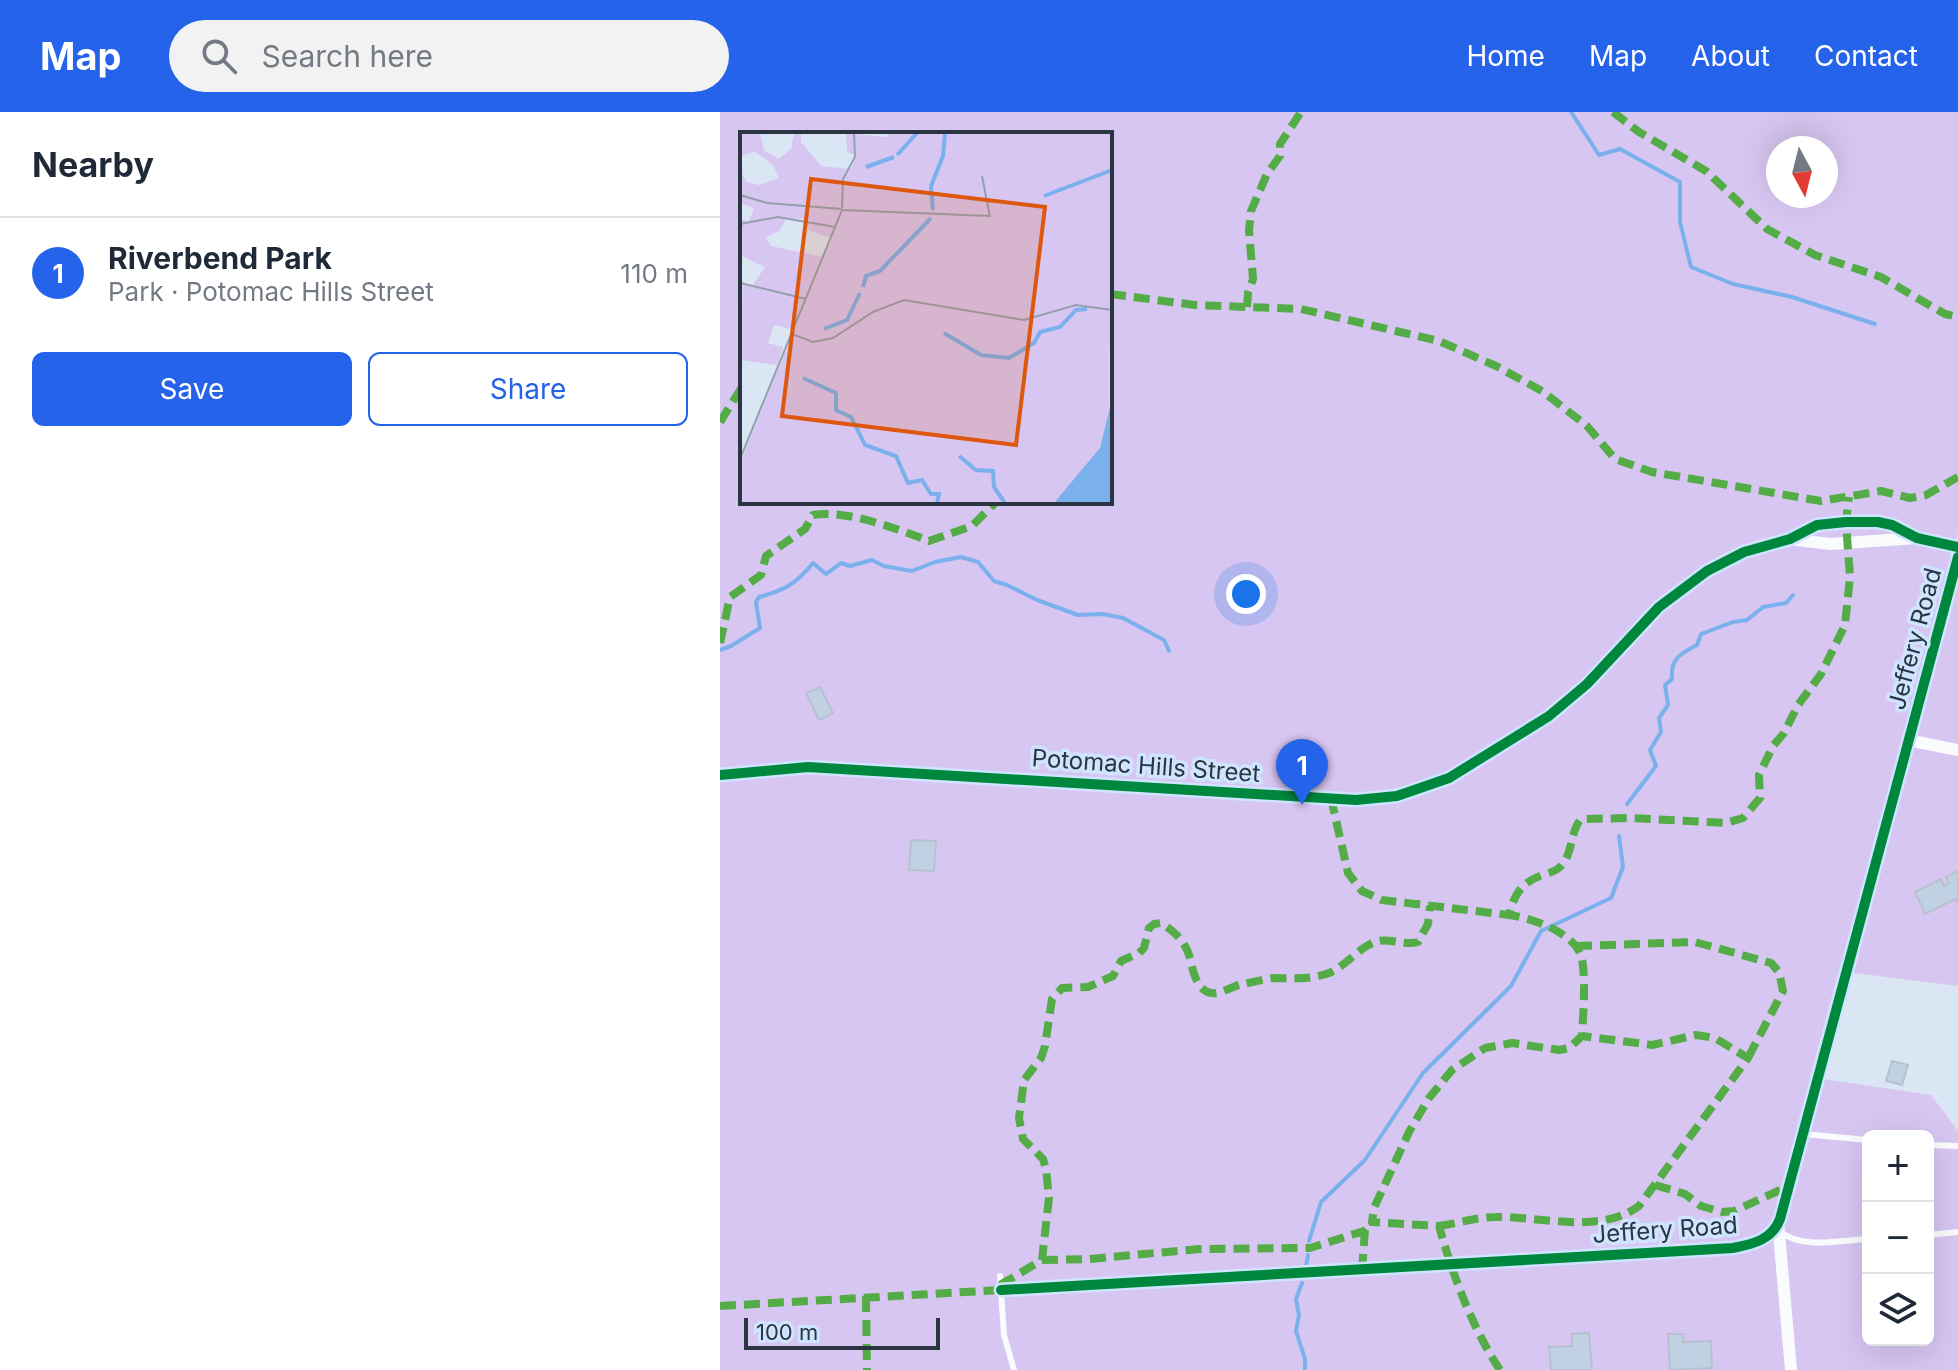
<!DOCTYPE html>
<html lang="en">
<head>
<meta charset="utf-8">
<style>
  :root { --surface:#fff; --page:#f2f2f3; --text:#1f2937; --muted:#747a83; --line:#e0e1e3; --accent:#2563eb }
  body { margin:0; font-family:Inter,sans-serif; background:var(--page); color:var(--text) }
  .controls { position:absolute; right:24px; bottom:24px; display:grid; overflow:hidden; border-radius:12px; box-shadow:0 8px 32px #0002 }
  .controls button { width:72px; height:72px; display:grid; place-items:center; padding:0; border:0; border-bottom:2px solid var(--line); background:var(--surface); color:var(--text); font:40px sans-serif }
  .compass { position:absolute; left:1046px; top:24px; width:72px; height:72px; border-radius:50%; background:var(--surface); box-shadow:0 8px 32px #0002; rotate:173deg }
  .scale { position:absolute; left:24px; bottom:20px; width:196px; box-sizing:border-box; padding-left:8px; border:4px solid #2a3541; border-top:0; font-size:22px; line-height:28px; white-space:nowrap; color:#2a3541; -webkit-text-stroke:6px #cfe5ff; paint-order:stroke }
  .you { position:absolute; left:526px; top:482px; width:28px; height:28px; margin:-20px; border:6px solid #fff; border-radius:50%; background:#1a73e8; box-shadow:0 0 0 12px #1a73e833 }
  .badge { display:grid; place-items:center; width:52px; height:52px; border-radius:50%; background:var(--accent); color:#fff; font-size:26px; font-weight:700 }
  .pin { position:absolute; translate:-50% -66px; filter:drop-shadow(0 2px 4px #0008) }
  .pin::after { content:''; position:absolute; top:42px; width:28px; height:24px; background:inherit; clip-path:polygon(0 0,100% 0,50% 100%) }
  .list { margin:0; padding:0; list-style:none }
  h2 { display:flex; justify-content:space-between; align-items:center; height:104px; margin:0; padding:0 32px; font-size:34px }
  h2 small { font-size:26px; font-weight:400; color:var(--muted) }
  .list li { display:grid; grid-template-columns:52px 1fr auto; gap:24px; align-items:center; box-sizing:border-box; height:112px; padding:0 32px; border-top:2px solid var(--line) }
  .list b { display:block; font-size:30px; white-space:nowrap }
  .list p { margin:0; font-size:26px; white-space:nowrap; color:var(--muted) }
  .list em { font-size:26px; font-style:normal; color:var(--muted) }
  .actions { display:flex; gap:16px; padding:24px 32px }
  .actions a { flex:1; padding:18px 0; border:2px solid var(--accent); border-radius:12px; text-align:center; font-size:28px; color:var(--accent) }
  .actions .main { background:var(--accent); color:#fff }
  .icon { flex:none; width:44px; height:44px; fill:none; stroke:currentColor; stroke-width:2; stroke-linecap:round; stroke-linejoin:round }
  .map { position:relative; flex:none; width:1238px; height:1258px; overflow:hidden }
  header { display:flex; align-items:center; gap:48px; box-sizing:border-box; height:112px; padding:0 40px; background:var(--accent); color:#fff }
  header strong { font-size:38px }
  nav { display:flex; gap:44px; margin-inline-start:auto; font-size:28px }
  .search { width:560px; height:72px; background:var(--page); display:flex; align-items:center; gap:20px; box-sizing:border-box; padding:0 28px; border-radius:44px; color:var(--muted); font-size:30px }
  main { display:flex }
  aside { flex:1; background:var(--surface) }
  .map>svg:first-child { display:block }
  .green { fill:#d7c6f1; fill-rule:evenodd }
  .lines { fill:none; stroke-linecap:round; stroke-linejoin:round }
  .stream { stroke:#7ab0eb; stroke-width:4 }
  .building { fill:#c0d1e3; stroke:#b7c1ce; stroke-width:2 }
  .service { stroke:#f9fbfd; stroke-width:6 }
  .minor { stroke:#f9fbfd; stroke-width:12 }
  .quiet { stroke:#53ac46; stroke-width:8; stroke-dasharray:16 8; stroke-linecap:butt }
  .cycleway-casing { stroke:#cfe5ff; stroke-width:15 }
  .cycleway { stroke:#00873e; stroke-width:10 }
  .labels { text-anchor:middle; stroke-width:7; stroke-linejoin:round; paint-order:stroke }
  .street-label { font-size:24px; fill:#2a3541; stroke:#cfe5ff }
  .inset-river { fill:none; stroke:#7ab0eb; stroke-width:4 }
  .inset-road { fill:none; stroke:#949fac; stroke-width:2 }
  .view { fill:#de570f; fill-opacity:0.15; stroke:#de570f; stroke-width:4 }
  .inset-edge { fill:none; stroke:#2a3541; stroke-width:4 }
</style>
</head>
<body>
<header>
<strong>Map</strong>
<div class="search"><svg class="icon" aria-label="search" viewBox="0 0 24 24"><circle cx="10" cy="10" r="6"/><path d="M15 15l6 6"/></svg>Search here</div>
<nav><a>Home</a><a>Map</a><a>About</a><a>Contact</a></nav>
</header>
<main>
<aside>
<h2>Nearby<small></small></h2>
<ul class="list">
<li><span class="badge">1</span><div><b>Riverbend Park</b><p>Park · Potomac Hills Street</p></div><em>110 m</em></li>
</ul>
<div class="actions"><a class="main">Save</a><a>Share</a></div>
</aside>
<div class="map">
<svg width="1238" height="1258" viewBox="0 0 1238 1258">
  <rect width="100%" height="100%" fill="#dae6f4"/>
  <path class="green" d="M0 0H1238V421L1229 454 1238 456V874L1119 859 1090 965 1211 983 1238 1019V1258H0ZM22 22H390V390H22ZM1058 36H1106V84H1058ZM1148 1024H1208V1228H1148Z"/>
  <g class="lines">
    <path class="stream" d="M851 0 879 43 900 37 960 70V110L971 155 1013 172 1072 185 1155 212
      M0 538 11 534 40 516 36 490 39 485C65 478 76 472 93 451L106 462 121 451 130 454 152 448 164 454 192 459 215 450 241 445 258 450 274 469 287 473 317 488 358 503 383 502 403 506 444 528 449 539
      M907 692 936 654 930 638 941 620 939 606 948 593 945 573 952 567C950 547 961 541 977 533L981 522 1013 510 1027 508 1043 495 1066 491 1073 483
      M589 1129 601 1090 645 1048 703 961 791 874 821 819 891 786 903 755 899 724
      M586 1154 588 1143
      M582 1171 576 1187 579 1203 576 1219 585 1247V1258"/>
  </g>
  <path class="building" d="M100 575 113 601 99 608 86 581Z
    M191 728 216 729 214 759 189 758Z
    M1238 759V791L1235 787 1205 802 1195 780 1221 767 1224 774 1229 771 1226 765Z
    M1172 949 1188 953 1182 973 1166 969Z
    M869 1221 872 1258H831L829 1235 852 1234V1222Z
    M948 1222H963V1230L991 1229 992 1256 950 1258Z"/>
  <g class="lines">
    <path class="service" d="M1084 1022 1148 1028
      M1208 1033 1238 1034
      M1059 1119C1083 1138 1119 1128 1148 1127
      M1208 1123 1238 1120
      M280 1164 284 1223 294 1258"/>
    <path class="minor" d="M1070 427 1110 432 1197 426
      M1188 628 1238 638
      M0 663 88 655 636 688 677 684 729 666 829 604 867 572 939 495 987 459 1024 440 1070 427 1097 413 1126 410H1158L1172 413 1197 426 1238 435
      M1058 1110 1071 1258
      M281 1178 1013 1136C1033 1132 1052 1128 1060 1107L1238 445"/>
    <path class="quiet" d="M893 0 919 20 986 59 1047 117 1095 143 1161 165 1225 202 1238 205
      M390 182 475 193 581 197 719 229 776 254 822 279 867 314 895 347 932 360 1101 389 1161 379 1190 386 1206 383 1238 365
      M527 195 528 181 533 167 529 118 531 99 547 62 560 44V32L581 0
      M0 310 22 275
      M0 531 10 485 41 463 46 444 85 417 93 403C125 397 178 417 209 429L252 414 276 390
      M611 686 628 761 642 779 662 788 789 803
      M856 834 975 830 1051 851 1059 860 1063 879 1028 946
      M935 1073 965 1082 981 1094 1002 1100 1014 1099 1069 1074
      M719 1114C738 1111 758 1105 776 1105 821 1104 879 1123 919 1094L1028 946 995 926 976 923 932 933 862 924
      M322 1148 369 1147 479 1137 590 1136 644 1119 652 1110
      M642 1158 645 1118
      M280 1173 322 1148 329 1086 326 1057 323 1047 303 1027 299 1006 304 968 321 946 325 934 332 887 342 876 368 875 393 864 401 849 419 841 424 836 429 816 434 812 441 811C454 819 464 828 469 843 472 854 474 869 483 877 495 888 510 874 523 872 533 870 545 867 554 866 573 866 590 868 609 861 626 854 638 836 655 830 669 825 683 834 698 830L708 812 710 794
      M146 1184 147 1258
      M0 1194 281 1178
      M780 1258C752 1215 733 1164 719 1114L652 1110 654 1096 689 1020 709 986 732 958 765 936 792 931 839 938 849 936 862 924C863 906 867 856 860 841 850 819 811 806 789 803 795 780 802 770 825 762 832 760 837 759 842 753 853 740 850 720 861 707L911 706 1006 711 1023 706 1040 686 1039 663 1053 634 1064 621 1078 593 1101 562 1125 513 1130 465 1126 410 1129 385"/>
    <g class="cycleway-casing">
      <path id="cycleway" d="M0 663 88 655 636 688 677 684 729 666 829 604 867 572 939 495 987 459 1024 440 1070 427 1097 413 1126 410H1158L1172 413 1197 426 1238 435
        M281 1178 1013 1136C1033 1132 1052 1128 1060 1107L1238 445"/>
    </g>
    <use href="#cycleway" class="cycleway"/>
  </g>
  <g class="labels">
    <g class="street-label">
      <text transform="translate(1195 527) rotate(-75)" y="8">Jeffery Road</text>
      <text transform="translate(426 654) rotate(4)" y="8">Potomac Hills Street</text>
      <text transform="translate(945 1118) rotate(-4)" y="8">Jeffery Road</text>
    </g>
  </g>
  <g transform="translate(20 20)">
    <rect width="372" height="372" fill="#dae6f4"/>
    <path d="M0 1H20L24 18 38 27 51 17 54 1H61V10L81 34 111 37 117 24 107 20 106 1 146 5 150 1H372L369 289 357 323 319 367 314 371H0V331L54 198 34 193 28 211 43 215 37 233 0 228 3 153 12 154 25 135 2 124 0 129V87L9 89 14 76 0 71V39L7 50 19 53 39 46 32 32 14 19 0 25ZM47 86 63 87 70 99 92 106 84 125 31 114 26 105 39 99Z" fill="#d7c6f1" fill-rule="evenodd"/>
    <path d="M372 267V371H314L360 316Z" fill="#7ab0eb"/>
    <path class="inset-river" d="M157 23 177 1M126 35 154 25M304 64 372 38M193 78 191 54 203 24 205 1M123 155 126 144 140 139 191 86M84 197 107 188 120 161M204 201 241 223 269 226 294 211 300 200 320 195 336 178 347 177M63 246 96 261V278L111 285 125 313 156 324 168 351 182 348 191 362H199L197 371M219 324 236 338 253 339 254 355 265 371"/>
    <path class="inset-road" d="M242 44 250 85M0 63 27 71 102 77M102 76 103 47 115 25 114 1M0 92 38 85 95 95M0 151 66 167M52 202 73 210 93 206 133 180 164 168 284 188 336 173 372 178M0 327 102 78 250 84"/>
    <path class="view" d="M71 47 305 75 276 313 42 284Z"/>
    <rect width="372" height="372" class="inset-edge"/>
  </g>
</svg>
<div class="controls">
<button>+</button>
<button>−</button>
<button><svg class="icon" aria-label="layers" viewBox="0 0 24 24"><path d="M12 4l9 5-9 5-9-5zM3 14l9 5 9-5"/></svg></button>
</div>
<svg class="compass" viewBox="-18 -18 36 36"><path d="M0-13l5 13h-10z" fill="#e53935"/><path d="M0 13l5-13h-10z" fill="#747a83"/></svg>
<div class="scale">100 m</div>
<div class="you"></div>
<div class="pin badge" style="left:582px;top:693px">1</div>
</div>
</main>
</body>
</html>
